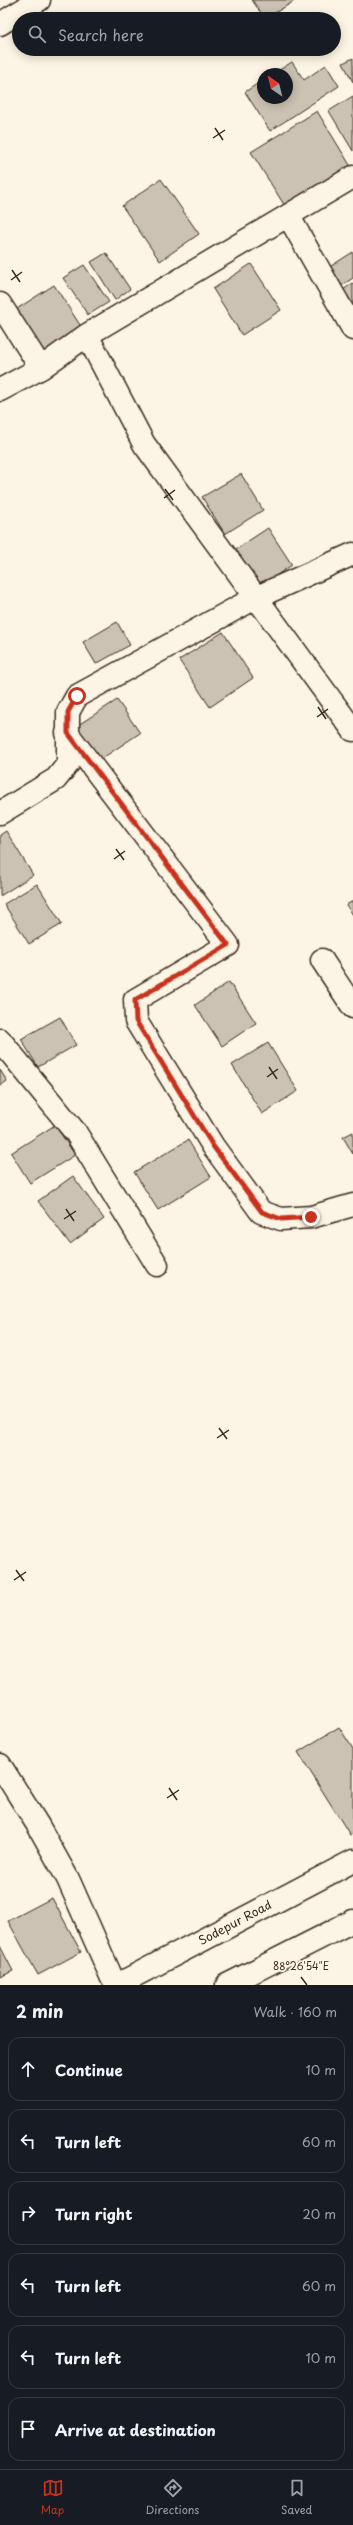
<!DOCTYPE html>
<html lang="en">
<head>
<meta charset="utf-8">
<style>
  :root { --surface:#171b24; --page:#242831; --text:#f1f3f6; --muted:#9ea1a6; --line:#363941; --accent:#c8321e }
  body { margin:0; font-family:"Playpen Sans",sans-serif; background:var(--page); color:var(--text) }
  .compass { position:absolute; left:257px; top:68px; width:36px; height:36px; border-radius:50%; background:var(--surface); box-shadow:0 2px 10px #0003; rotate:325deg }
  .stop { position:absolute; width:12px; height:12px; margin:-9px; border:3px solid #c8321e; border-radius:50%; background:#fff }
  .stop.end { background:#c8321e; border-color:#fff; box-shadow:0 1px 4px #0008 }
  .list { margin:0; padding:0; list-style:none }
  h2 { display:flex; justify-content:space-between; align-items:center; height:52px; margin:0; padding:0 16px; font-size:17px }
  h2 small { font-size:13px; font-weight:400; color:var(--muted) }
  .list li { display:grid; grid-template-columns:26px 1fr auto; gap:12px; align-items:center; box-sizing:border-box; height:64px; margin:0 8px 8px; padding:0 8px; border:1px solid var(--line); border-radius:12px }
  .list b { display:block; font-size:15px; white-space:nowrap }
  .list em { font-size:13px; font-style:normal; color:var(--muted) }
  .icon { flex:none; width:22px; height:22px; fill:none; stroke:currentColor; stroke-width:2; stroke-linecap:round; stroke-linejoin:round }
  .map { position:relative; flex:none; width:353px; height:1985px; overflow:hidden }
  .search { position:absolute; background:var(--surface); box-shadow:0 2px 10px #0003; left:12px; right:12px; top:12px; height:44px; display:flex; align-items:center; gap:10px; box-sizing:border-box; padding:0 14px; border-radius:22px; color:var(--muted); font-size:15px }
  .sheet { height:484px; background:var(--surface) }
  nav { display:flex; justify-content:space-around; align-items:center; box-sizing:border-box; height:56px; border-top:1px solid var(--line); background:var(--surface); font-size:11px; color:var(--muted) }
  nav a { display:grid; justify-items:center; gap:2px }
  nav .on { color:var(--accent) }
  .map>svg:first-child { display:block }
  .building { fill:#ccc2b3; stroke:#3b2a1e }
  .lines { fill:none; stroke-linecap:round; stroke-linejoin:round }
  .minor-casing { stroke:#3b2a1e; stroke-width:25 }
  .major-casing { stroke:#3b2a1e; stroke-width:25 }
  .minor { stroke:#fcf5e5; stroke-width:22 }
  .major { stroke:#fcf5e5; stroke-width:22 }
  .route { stroke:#c8321e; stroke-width:5 }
  .ticks { fill:none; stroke:#3b2a1e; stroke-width:1.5 }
  .labels { text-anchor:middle; stroke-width:3.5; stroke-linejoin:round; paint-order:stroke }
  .street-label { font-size:12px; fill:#3b2a1e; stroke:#fcf5e5 }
  .ticks-label { font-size:10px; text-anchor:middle; fill:#3b2a1e; stroke:#fcf5e5; stroke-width:3.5; stroke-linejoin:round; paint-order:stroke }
</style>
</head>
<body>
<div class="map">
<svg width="353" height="1985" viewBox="0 0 353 1985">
  <rect width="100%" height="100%" fill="#fcf5e5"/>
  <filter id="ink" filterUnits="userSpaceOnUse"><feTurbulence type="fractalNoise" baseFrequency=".025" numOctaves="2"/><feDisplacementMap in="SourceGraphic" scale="8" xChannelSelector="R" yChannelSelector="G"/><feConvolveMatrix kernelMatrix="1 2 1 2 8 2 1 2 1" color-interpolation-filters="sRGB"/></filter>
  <g filter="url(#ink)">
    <path class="building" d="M252 0H296L265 19Z
      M353 58V82L343 63Z
      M292 62 304 80 326 65 339 86 270 131 245 92 263 80V98H287V74H273Z
      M353 96V151L329 111Z
      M317 111 353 170 288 211 251 152Z
      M161 179 199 234 160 261 122 206Z
      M353 252V278L339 287 328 268Z
      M106 253 130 289 115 300 91 262Z
      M251 264 281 310 242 335 213 289Z
      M84 265 109 302 88 315 63 278Z
      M353 283V306L343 290Z
      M54 285 82 328 40 355 12 312Z
      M241 474 263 510 225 534 202 497Z
      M268 528 292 565 254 590 230 553Z
      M117 622 130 645 96 664 83 642Z
      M223 632 253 678 210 707 179 660Z
      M117 700 140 733 98 761 75 727Z
      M6 831 33 875 0 896V835Z
      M37 884 62 924 29 944 4 904Z
      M353 901V915L346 905Z
      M229 982 256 1023 222 1046 195 1005Z
      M60 1017 76 1045 38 1067 21 1039Z
      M268 1043 298 1091 262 1114 232 1065Z
      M0 1070 7 1081 0 1086Z
      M55 1125 75 1155 30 1183 11 1153Z
      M353 1132V1154L343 1137Z
      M188 1140 211 1177 158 1210 134 1172Z
      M73 1176 104 1219 70 1244 38 1201Z
      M339 1727 353 1749V1833L350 1835 298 1752Z
      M52 1898 81 1952 38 1975 8 1921Z
      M0 1946 13 1971 0 1977Z"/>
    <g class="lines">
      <g class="minor-casing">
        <path id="minor" d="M0 24 39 0
          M289 217 353 329
          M0 304 41 368
          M87 335 144 444 353 730
          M0 390 41 368 87 335 353 177
          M67 733 228 945 135 1000 136 1021 213 1146 261 1212 281 1219 311 1217 353 1205
          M0 813 56 779 68 764V712L77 696 255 598 353 554
          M322 960 353 1007
          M0 1040 76 1133 157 1265
          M0 1765 39 1827 68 1879 115 1985"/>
      </g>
      <g class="major-casing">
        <path id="major" d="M117 1985 353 1861
          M227 1985 353 1921"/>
      </g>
      <use href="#minor" class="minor"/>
      <use href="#major" class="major"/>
    </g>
  </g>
  <g class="lines" filter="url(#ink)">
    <path class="route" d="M77 696 68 712V733L228 945 135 1000 136 1021 213 1146 262 1212 281 1219 311 1217"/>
  </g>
  <path class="ticks" d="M215 128 223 140M213 138 225 130M12 270 20 282M11 280 22 272M165 489 173 500M164 498 175 490M318 707 326 719M317 717 328 709M116 849 124 860M114 859 125 851M269 1067 277 1079M267 1077 278 1069M66 1209 74 1221M64 1219 76 1211M219 1428 227 1439M217 1438 229 1430M16 1570 24 1581M14 1580 26 1572M169 1788 177 1800M167 1798 179 1790M301 1977 307 1985"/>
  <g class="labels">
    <g class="street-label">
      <text transform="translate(235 1923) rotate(-28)" y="4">Sodepur Road</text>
    </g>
  </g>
  <g class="ticks-label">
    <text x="301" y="1970">88°26'54"E</text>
  </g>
</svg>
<svg class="compass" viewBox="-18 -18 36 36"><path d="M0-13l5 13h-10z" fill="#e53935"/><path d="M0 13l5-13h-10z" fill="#9ea1a6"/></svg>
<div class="stop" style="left:77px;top:696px"></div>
<div class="stop end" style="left:311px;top:1217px"></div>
<div class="search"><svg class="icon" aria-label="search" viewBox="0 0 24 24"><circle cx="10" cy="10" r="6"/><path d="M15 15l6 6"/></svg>Search here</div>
</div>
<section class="sheet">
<h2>2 min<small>Walk · 160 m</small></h2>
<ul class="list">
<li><svg class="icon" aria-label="ahead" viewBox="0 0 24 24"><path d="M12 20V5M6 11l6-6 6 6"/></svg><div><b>Continue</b></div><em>10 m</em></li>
<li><svg class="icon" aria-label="left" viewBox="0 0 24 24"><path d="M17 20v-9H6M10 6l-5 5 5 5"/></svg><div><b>Turn left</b></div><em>60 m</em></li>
<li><svg class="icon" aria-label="right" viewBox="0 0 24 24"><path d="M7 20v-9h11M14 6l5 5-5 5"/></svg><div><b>Turn right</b></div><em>20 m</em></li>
<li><svg class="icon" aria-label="left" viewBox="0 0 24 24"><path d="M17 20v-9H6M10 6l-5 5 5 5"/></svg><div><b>Turn left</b></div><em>60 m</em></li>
<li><svg class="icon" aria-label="left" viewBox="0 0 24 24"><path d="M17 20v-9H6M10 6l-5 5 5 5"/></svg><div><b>Turn left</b></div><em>10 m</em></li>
<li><svg class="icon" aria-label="arrive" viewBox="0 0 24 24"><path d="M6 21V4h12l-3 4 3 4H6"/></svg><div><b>Arrive at destination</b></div></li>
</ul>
</section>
<nav>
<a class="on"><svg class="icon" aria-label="map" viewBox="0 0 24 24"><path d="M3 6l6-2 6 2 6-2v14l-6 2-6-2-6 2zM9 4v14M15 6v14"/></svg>Map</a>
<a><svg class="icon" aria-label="directions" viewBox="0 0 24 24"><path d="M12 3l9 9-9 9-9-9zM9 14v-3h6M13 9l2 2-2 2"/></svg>Directions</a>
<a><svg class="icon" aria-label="saved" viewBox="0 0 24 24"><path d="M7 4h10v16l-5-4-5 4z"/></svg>Saved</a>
</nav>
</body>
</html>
